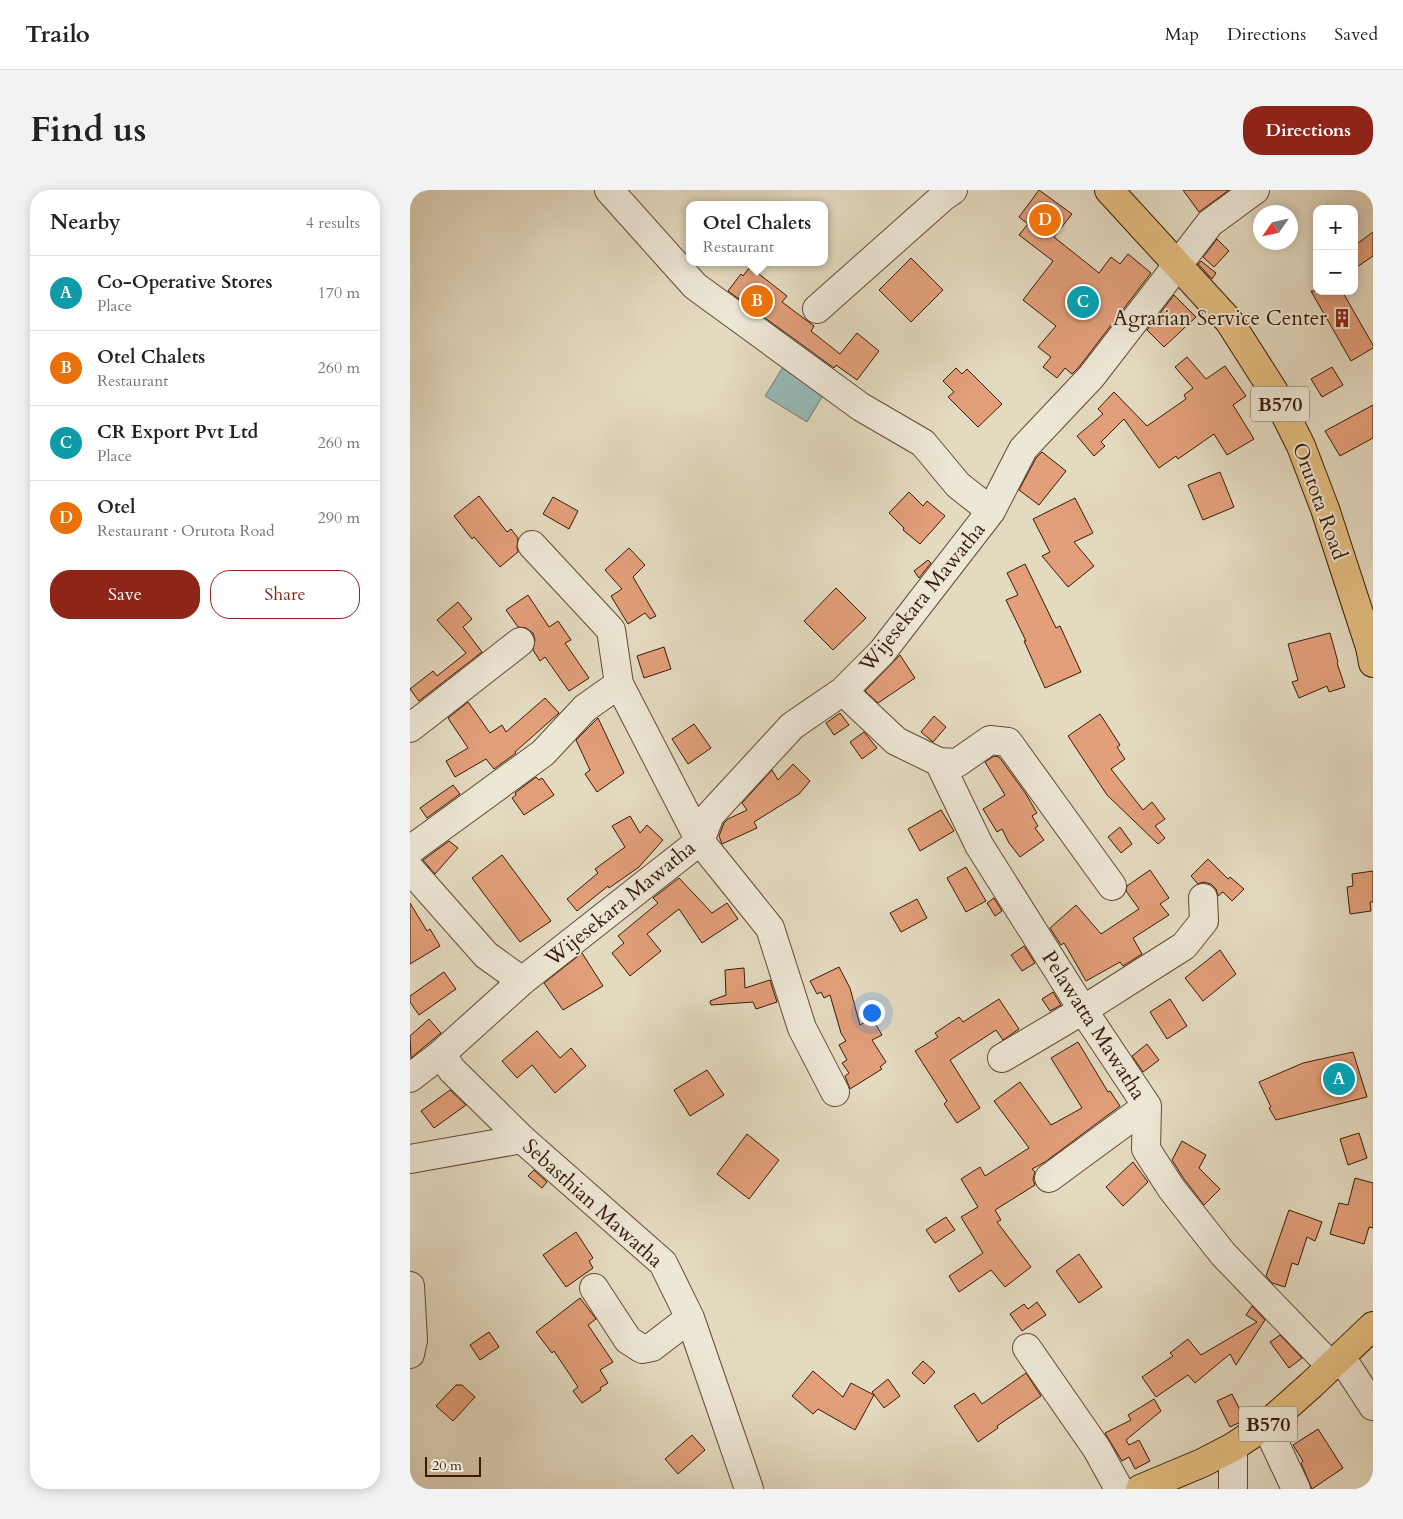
<!DOCTYPE html>
<html lang="en">
<head>
<meta charset="utf-8">
<style>
  :root { --surface:#fff; --page:#f2f2f2; --text:#222; --muted:#767676; --line:#e0e0e0; --accent:#8f2418 }
  body { margin:0; font-family:Cardo,serif; background:var(--page); color:var(--text) }
  .controls { position:absolute; right:15px; top:15px; display:grid; overflow:hidden; border-radius:10px; box-shadow:0 2px 12px #0003 }
  .controls button { width:45px; height:45px; display:grid; place-items:center; padding:0; border:0; border-bottom:1px solid var(--line); background:var(--surface); color:var(--text); font:25px sans-serif }
  .compass { position:absolute; left:843px; top:15px; width:45px; height:45px; border-radius:50%; background:var(--surface); box-shadow:0 2px 12px #0003; rotate:236deg }
  .scale { position:absolute; left:15px; bottom:12px; width:56px; box-sizing:border-box; padding-left:5px; border:2px solid #391a05; border-top:0; font-size:14px; line-height:18px; white-space:nowrap; color:#391a05; -webkit-text-stroke:4px #ede7d6; paint-order:stroke }
  .you { position:absolute; left:461px; top:822px; width:18px; height:18px; margin:-12px; border:4px solid #fff; border-radius:50%; background:#1a73e8; box-shadow:0 0 0 8px #1a73e833 }
  .badge { display:grid; place-items:center; width:32px; height:32px; border-radius:50%; background:var(--accent); color:#fff; font-size:16px; font-weight:700 }
  .pin { position:absolute; translate:-50% -50%; border:2px solid #fff; box-shadow:0 1px 5px #0006 }
  .popup { position:absolute; left:276px; top:11px; width:142px; height:65px; box-sizing:border-box; display:grid; place-content:center; border-radius:10px; background:var(--surface); filter:drop-shadow(0 1px 4px #0005); font-size:16px; white-space:nowrap; color:var(--muted) }
  .popup b { font-size:19px; color:var(--text) }
  .popup::after { content:''; position:absolute; left:50%; top:100%; margin-left:-10px; border:10px solid transparent; border-top-color:var(--surface) }
  .list { margin:0; padding:0; list-style:none }
  h2 { display:flex; justify-content:space-between; align-items:center; height:65px; margin:0; padding:0 20px; font-size:21px }
  h2 small { font-size:16px; font-weight:400; color:var(--muted) }
  .list li { display:grid; grid-template-columns:32px 1fr auto; gap:15px; align-items:center; box-sizing:border-box; height:75px; padding:0 20px; border-top:1px solid var(--line) }
  .list b { display:block; font-size:19px; white-space:nowrap }
  .list p { margin:0; font-size:16px; white-space:nowrap; color:var(--muted) }
  .list em { font-size:16px; font-style:normal; color:var(--muted) }
  .actions { display:flex; gap:10px; padding:15px 20px }
  .actions a { flex:1; padding:11px 0; border:1px solid var(--accent); border-radius:20px; text-align:center; font-size:18px; color:var(--accent) }
  .actions .main { background:var(--accent); color:#fff }
  .map { position:relative; flex:none; width:963px; height:1299px; overflow:hidden; border-radius:20px }
  header { display:flex; align-items:center; gap:30px; box-sizing:border-box; height:70px; padding:0 25px; background:var(--surface); border-bottom:1px solid var(--line) }
  header strong { font-size:24px }
  nav { display:flex; gap:28px; margin-inline-start:auto; font-size:18px }
  .intro { display:flex; align-items:center; justify-content:space-between; box-sizing:border-box; height:120px; padding:0 30px }
  h1 { margin:0; font-size:35px }
  .button { padding:12px 22px; border-radius:20px; background:var(--accent); color:#fff; font-size:18px; font-weight:700 }
  main { display:flex; gap:30px; padding:0 30px }
  aside { flex:1; background:var(--surface); border-radius:20px; box-shadow:0 2px 12px #0003 }
  .map>svg:first-child { display:block }
  .water { fill:#97bab9; stroke:#717a71 }
  .building { fill:#e29f79; stroke:#391a05 }
  .lines { fill:none; stroke-linecap:round; stroke-linejoin:round }
  .minor-casing { stroke:#644a34; stroke-width:30 }
  .major-casing { stroke:#391a05; stroke-width:30 }
  .minor { stroke:#ede7d6; stroke-width:28 }
  .major { stroke:#e2bd80; stroke-width:28 }
  .labels { text-anchor:middle; stroke-width:4; stroke-linejoin:round; paint-order:stroke }
  .shield { fill:#ede7d6; stroke:#6f5844; stroke-width:1 }
  .shield-label { font-size:20px; font-weight:bold; fill:#391a05 }
  .poi-label { font-size:21px; fill:#391a05; stroke:#ede7d6; text-anchor:end }
  .street-label { font-size:21px; fill:#391a05; stroke:#ede7d6 }
</style>
</head>
<body>
<header>
<strong>Trailo</strong>
<nav><a>Map</a><a>Directions</a><a>Saved</a></nav>
</header>
<div class="intro"><h1>Find us</h1><a class="button">Directions</a></div>
<main>
<aside>
<h2>Nearby<small>4 results</small></h2>
<ul class="list">
<li><span class="badge" style="background:#0f9aa8">A</span><div><b>Co-Operative Stores</b><p>Place</p></div><em>170 m</em></li>
<li><span class="badge" style="background:#e8710a">B</span><div><b>Otel Chalets</b><p>Restaurant</p></div><em>260 m</em></li>
<li><span class="badge" style="background:#0f9aa8">C</span><div><b>CR Export Pvt Ltd</b><p>Place</p></div><em>260 m</em></li>
<li><span class="badge" style="background:#e8710a">D</span><div><b>Otel</b><p>Restaurant · Orutota Road</p></div><em>290 m</em></li>
</ul>
<div class="actions"><a class="main">Save</a><a>Share</a></div>
</aside>
<div class="map">
<svg width="963" height="1299" viewBox="0 0 963 1299">
  <rect width="100%" height="100%" fill="#e4dac0"/>
  <filter id="stains"><feTurbulence type="fractalNoise" baseFrequency=".004" numOctaves="4"/><feColorMatrix values="0 0 0 0 .2 0 0 0 0 .09 0 0 0 0 .02 0 0 0 .5 -.17"/></filter>
  <radialGradient id="worn" r=".72"><stop offset=".6" stop-color="#630" stop-opacity="0"/><stop offset="1" stop-color="#630" stop-opacity=".3"/></radialGradient>
  <path class="water" d="M373 177 415 202 397 232 355 206Z"/>
  <path class="building" d="M629 0 662 24 644 47 689 83 701 67 710 74 718 64 741 83 669 177 662 184 655 178 647 188 633 177 641 167 628 157 646 136 613 110 643 71 609 45 618 34 609 27Z
    M773 0H819L789 22Z
    M963 42V66L944 79V56Z
    M807 49 819 61 804 77 793 67Z
    M501 68 533 100 501 132 469 100Z
    M791 71 806 83 802 89 788 74Z
    M340 77 377 106 372 112 404 136 401 141 430 164 447 143 469 161 447 190 426 175 424 178 318 101 331 84 333 86Z
    M901 101H932L963 155V158L941 171Z
    M764 105 786 127 754 157 737 140Z
    M777 167 796 189 815 176 836 206 823 215 844 249 817 265 804 244 768 269 766 266 749 278 714 229 691 252 695 256 684 266 667 246 693 224 688 219 704 202 737 236 776 209 774 205 783 198 765 177Z
    M922 177 933 195 912 207 901 189Z
    M546 178 552 184 557 179 592 214 568 237 538 207 544 202 533 191Z
    M963 215V248L930 266 915 241Z
    M632 262 656 281 629 315 609 300 626 268Z
    M810 282 824 317 793 330 778 295Z
    M499 302 513 316 517 311 535 326 510 354 493 340 494 338 479 323Z
    M69 306 97 342 101 339 108 348 107 358 108 362 90 377 64 347 62 349 44 326Z
    M143 307 168 321 159 339 133 324Z
    M665 308 683 343 664 352 684 376 658 397 632 366 640 362 623 329Z
    M219 358 235 375 223 387 246 426 240 429 235 423 218 434 201 406 212 399 195 380Z
    M518 370 521 373 509 388 504 381Z
    M615 374 646 438 650 436 671 482 635 498 614 451H616L596 410 608 405 597 383Z
    M426 398 456 428 423 460 394 431Z
    M118 405 139 437 148 431 161 450 155 453 179 488 159 501 135 467 130 471 123 460 125 450 123 443 116 438 108 437 96 420Z
    M48 412 62 429 53 437 72 462 9 511 0 499 23 481 27 486 56 463 27 430Z
    M920 443 928 472 927 473 935 497 919 502 917 496 889 508 882 492 888 490 878 454Z
    M254 457 261 479 234 488 227 466Z
    M490 465 505 488 468 513 455 501Z
    M135 508 149 523 105 562 106 563 84 579 76 569 45 587 36 571 58 558 38 528 58 512 80 543 92 535 96 542Z
    M430 523 439 535 424 545 416 533Z
    M690 524 710 555 707 557 715 569 701 579 733 620 742 612 755 629 745 636 755 648 748 654 697 605 658 546Z
    M524 526 536 537 523 552 511 542Z
    M188 528 214 583 187 602 175 584 180 580 166 550Z
    M284 534 301 558 278 574 262 549Z
    M454 542 467 558 452 569 440 552Z
    M584 566 589 567 616 604 627 623 622 626 628 636 625 638 634 650 610 667 599 653 592 639 587 642 573 619 595 605 575 572Z
    M383 574 400 591 389 604 344 632 347 638 312 654 309 646 314 633 318 629 337 620 332 613 362 580 368 590Z
    M126 587 129 590 132 588 144 605 114 625 102 608 106 605 105 603Z
    M43 595 50 604 17 628 10 618Z
    M531 620 544 641 510 661 498 639Z
    M220 626 230 643 237 635 253 650 229 677 199 698 198 696 167 721 157 709 188 683 185 679 215 657 202 636Z
    M710 637 722 654 711 663 698 647Z
    M39 651 48 658 25 684 13 670Z
    M92 665 141 731 110 752 62 688Z
    M798 669 818 689 820 687 834 699 822 711 813 702 808 706 806 699 801 694 793 692 788 694 781 686Z
    M556 677 576 711 556 722 537 688Z
    M740 680 759 708 750 714 759 725 723 748 732 764 713 776 710 772 676 791 654 753 651 755 640 738 666 715 691 744 729 719 716 701 717 696Z
    M963 681V712H960L961 721 940 724 937 697 943 696 942 684Z
    M269 688 302 723 317 713 328 729 292 753 269 719 237 744 251 761 220 786 202 763 214 753 208 746 248 713 243 708Z
    M584 708 592 721 585 726 577 713Z
    M507 709 517 728 491 742 480 723Z
    M0 713 17 741 20 739 30 756 0 774Z
    M614 756 625 773 612 781 601 765Z
    M810 760 826 784 793 811 775 788Z
    M172 763 193 796 153 820 134 793Z
    M429 777 440 798 450 835 462 828 472 845 462 850 476 872 470 877 472 879 440 899 435 886 439 883 432 873 437 870 429 855 436 851 431 843 420 805 414 808 411 802 407 804 400 791Z
    M334 778 335 798 360 790 367 812 346 819 343 812 301 815 300 811 316 805 315 780Z
    M34 782 46 799 9 825 0 812V806Z
    M643 802 651 815 640 821 632 809Z
    M589 809 609 839 593 850 586 840 540 870 570 918 547 933 534 914 537 911 505 861 528 847 525 843 549 827 553 832Z
    M760 809 777 836 757 849 740 822Z
    M19 829 31 843 1 868 0 846Z
    M127 841 150 868 161 858 176 876 145 903 122 875 107 888 92 871Z
    M668 852 698 902 700 901 710 916 635 972 622 979 625 982 623 989 625 995 585 1020 591 1030 587 1032 621 1077 595 1097 581 1080 549 1102 539 1086 573 1063 551 1027 568 1017 551 989 570 977 575 986 619 958 584 911 610 892 641 935 672 918 641 868Z
    M737 854 749 870 733 882 722 866Z
    M943 862 957 907 866 930 859 918 861 917 849 892 893 873Z
    M297 880 314 905 280 926 264 900Z
    M40 900 56 915 24 938 11 921Z
    M949 943 957 968 938 975 930 949Z
    M337 944 369 970 339 1009 307 984Z
    M772 951 796 965 789 978 810 999 794 1015 774 989 762 970Z
    M723 972 738 992 713 1016 696 997Z
    M124 980 137 992 132 998 118 986Z
    M945 988 963 993V1038L959 1037 954 1054 920 1044 929 1013 938 1015Z
    M879 1020 912 1032 905 1051 897 1047 888 1075 882 1073 875 1097 862 1093 856 1086Z
    M536 1027 545 1040 525 1053 516 1040Z
    M166 1042 183 1068 179 1071 183 1078 156 1097 133 1065Z
    M669 1064 692 1097 669 1113 646 1081Z
    M170 1108 186 1129 178 1135 203 1172 190 1180 198 1193 190 1198 191 1200 172 1213 163 1201 168 1197 144 1161 142 1163 126 1142Z
    M627 1112 636 1125 612 1141 600 1124 614 1114 618 1119Z
    M842 1116 855 1130 826 1175 820 1164 785 1193 778 1185 746 1207 732 1187 763 1166 760 1163 778 1149 791 1165 847 1132 836 1125Z
    M79 1142 89 1157 70 1170 60 1155Z
    M870 1145 892 1168 879 1178 860 1152Z
    M513 1171 525 1182 514 1194 502 1183Z
    M403 1181 433 1207 441 1193 464 1205 445 1240 408 1219 403 1224 382 1206Z
    M616 1183 631 1206 587 1236 588 1238 568 1252 544 1216 564 1203 572 1214Z
    M478 1189 490 1206 474 1218 462 1202Z
    M46 1195H52L65 1207 43 1231 26 1216Z
    M822 1204 835 1230 820 1237 807 1211Z
    M744 1209 751 1221 716 1250 719 1255 729 1250 740 1271 725 1279 719 1267 712 1271 695 1243 721 1230 718 1225Z
    M908 1239 933 1278 902 1299 891 1273 893 1271 883 1255Z
    M282 1245 295 1260 268 1284 255 1269Z"/>
  <g class="lines">
    <g class="minor-casing">
      <path id="minor" d="M199 0 285 96 451 217 513 253 548 295 581 321
        M407 119 533 7 543 0
        M122 355 201 440 209 494 290 651 360 738 392 838 425 902
        M433 501 486 551 529 572 547 573 580 550 598 552 702 696
        M0 538 110 452
        M529 572 569 655 673 820 737 916 736 959 761 998 813 1064 921 1176
        M0 660 133 563 175 518 209 494
        M0 679 76 765 112 791
        M31 864 42 880 112 949 253 1073 280 1128 339 1299
        M592 868 673 820 774 756 794 731 793 708
        M0 888 31 864 112 791 290 651 300 625 382 536 433 501 472 462 581 321 613 259 681 187 800 33 845 0
        M0 969 112 949
        M639 988 737 916
        M0 1096 3 1150 0 1164
        M184 1098 218 1150 232 1159 242 1157 280 1128
        M617 1158 687 1259 709 1299
        M931 1167 963 1216
        M856 1235 886 1299
        M823 1257V1299"/>
    </g>
    <g class="major-casing">
      <path id="major" d="M699 0 819 131 863 200 891 256 915 319 960 457 963 473
        M730 1299 792 1273 823 1257 856 1235 901 1195 963 1136"/>
    </g>
    <use href="#minor" class="minor"/>
    <use href="#major" class="major"/>
  </g>
  <defs>
    <g id="building-bare" transform="scale(1.5)"><path d="M-4-6H4V6H1V3H-1V6H-4ZM-2.5-4.3h1.7v1.8h-1.7ZM.8-4.3h1.7v1.8H.8ZM-2.5-1h1.7V.8h-1.7ZM.8-1h1.7V.8H.8Z" fill="#8f2418" stroke="#ede7d6" stroke-width="2.5" paint-order="stroke"/></g>
  </defs>
  <g fill-rule="evenodd">
    <use href="#building-bare" x="932" y="128"/>
  </g>
  <g class="labels">
    <g class="shield">
      <rect x="841" y="196.5" width="58" height="35" rx="4"/>
      <rect x="829" y="1216.5" width="58" height="35" rx="4"/>
    </g>
    <g class="shield-label">
      <text x="870" y="221">B570</text>
      <text x="858" y="1241">B570</text>
    </g>
    <g class="poi-label">
      <text x="917" y="135">Agrarian Service Center</text>
    </g>
    <g class="street-label">
      <text transform="translate(910 311) rotate(70)" y="7">Orutota Road</text>
      <text transform="translate(512 407) rotate(-51)" y="7">Wijesekara Mawatha</text>
      <text transform="translate(210 713) rotate(-39)" y="7">Wijesekara Mawatha</text>
      <text transform="translate(684 835) rotate(57)" y="7">Pelawatta Mawatha</text>
      <text transform="translate(183 1013) rotate(42)" y="7">Sebasthian Mawatha</text>
    </g>
  </g>
  <rect width="100%" height="100%" filter="url(#stains)"/>
  <rect width="100%" height="100%" fill="url(#worn)"/>
</svg>
<div class="controls">
<button>+</button>
<button>−</button>
</div>
<svg class="compass" viewBox="-18 -18 36 36"><path d="M0-13l5 13h-10z" fill="#e53935"/><path d="M0 13l5-13h-10z" fill="#767676"/></svg>
<div class="scale">20 m</div>
<div class="you"></div>
<div class="pin badge" style="left:929px;top:889px;background:#0f9aa8">A</div>
<div class="pin badge" style="left:347px;top:111px;background:#e8710a">B</div>
<div class="popup"><b>Otel Chalets</b>Restaurant</div>
<div class="pin badge" style="left:673px;top:112px;background:#0f9aa8">C</div>
<div class="pin badge" style="left:635px;top:30px;background:#e8710a">D</div>
</div>
</main>
</body>
</html>
